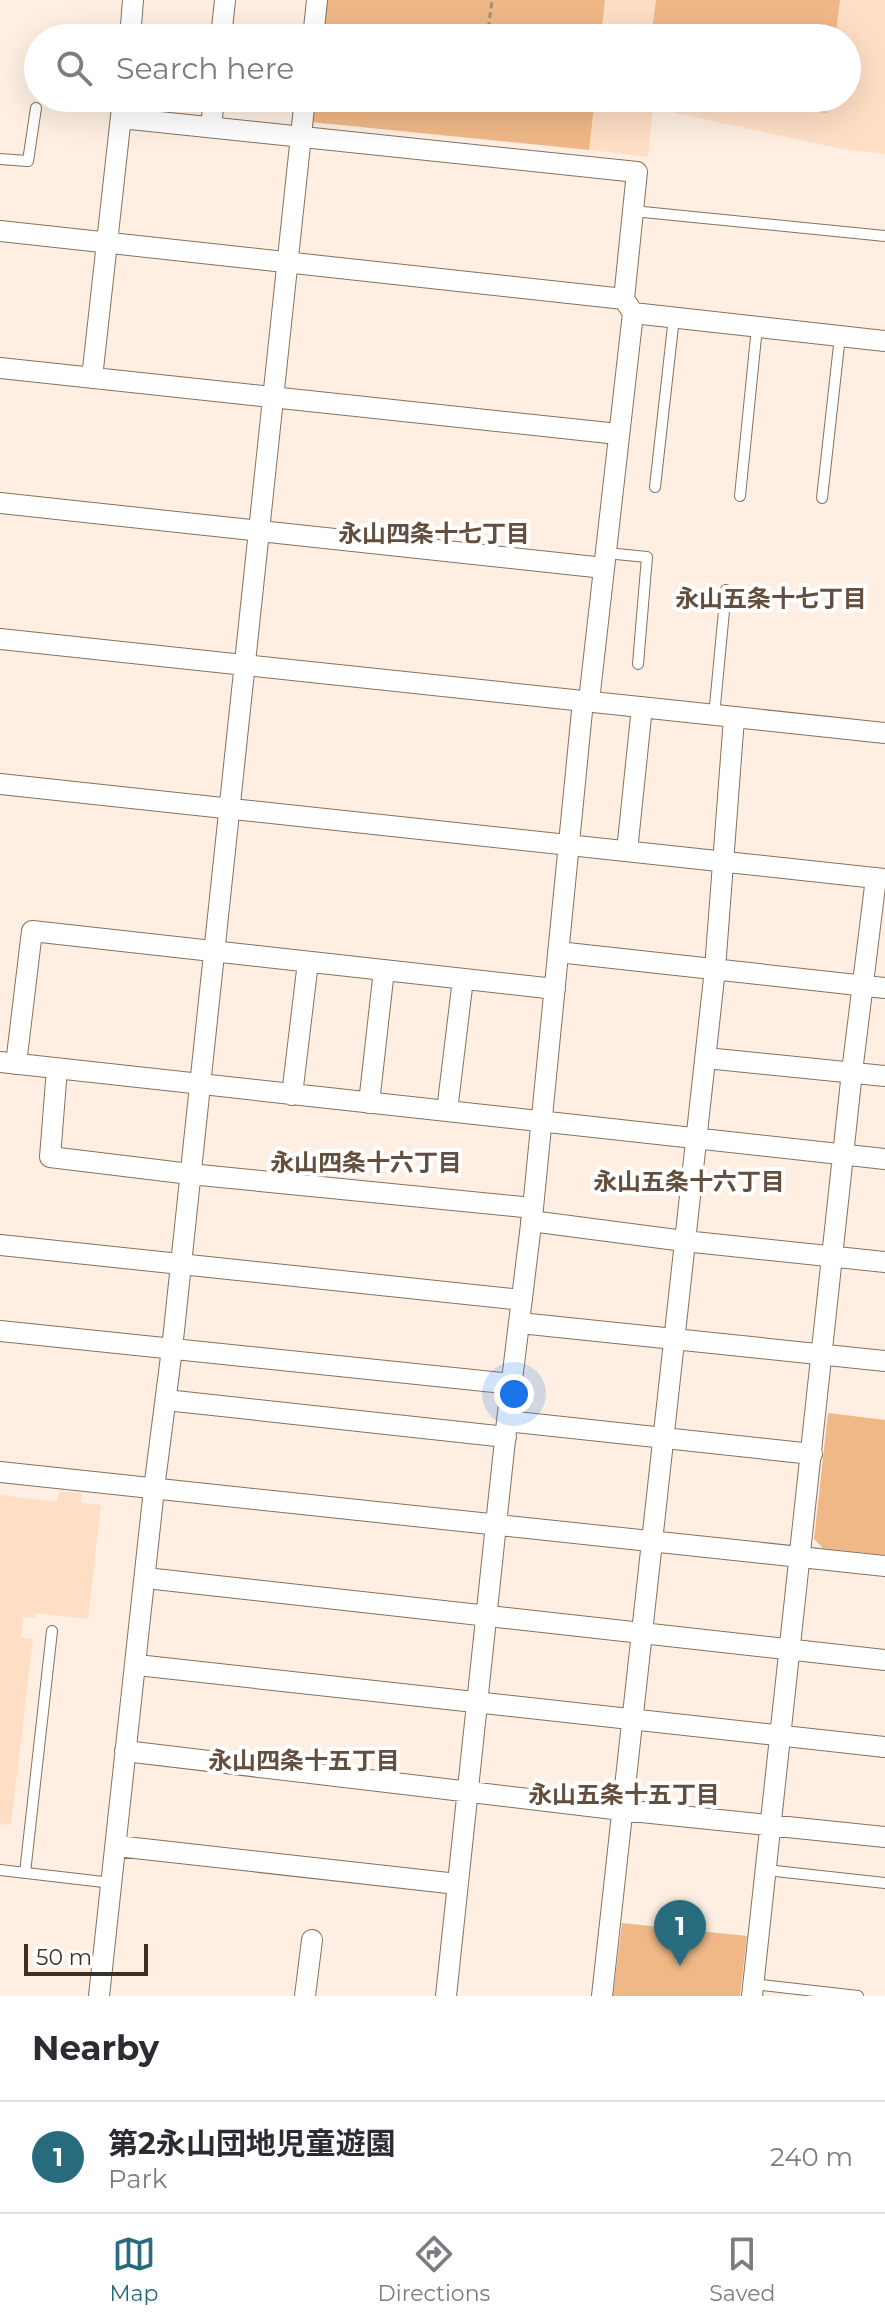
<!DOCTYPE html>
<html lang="en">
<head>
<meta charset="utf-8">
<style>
  :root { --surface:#fff; --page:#f7f7f7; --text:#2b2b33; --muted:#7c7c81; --line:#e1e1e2; --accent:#286b7d }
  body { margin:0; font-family:Montserrat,"Noto Sans JP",sans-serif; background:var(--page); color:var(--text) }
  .scale { position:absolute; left:24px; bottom:20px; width:124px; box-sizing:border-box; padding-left:8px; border:4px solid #3a3028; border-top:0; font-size:22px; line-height:28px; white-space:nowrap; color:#3a3028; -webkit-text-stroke:6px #fff; paint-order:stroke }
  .you { position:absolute; left:514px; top:1394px; width:28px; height:28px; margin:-20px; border:6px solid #fff; border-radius:50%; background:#1a73e8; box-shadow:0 0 0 12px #1a73e833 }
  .badge { display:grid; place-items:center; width:52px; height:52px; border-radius:50%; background:var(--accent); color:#fff; font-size:26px; font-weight:700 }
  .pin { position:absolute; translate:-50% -66px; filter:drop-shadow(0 2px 4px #0008) }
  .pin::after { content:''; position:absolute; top:42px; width:28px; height:24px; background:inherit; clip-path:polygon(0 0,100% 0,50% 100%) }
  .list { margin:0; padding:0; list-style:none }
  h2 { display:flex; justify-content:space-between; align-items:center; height:104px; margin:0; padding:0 32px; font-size:34px }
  h2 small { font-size:26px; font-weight:400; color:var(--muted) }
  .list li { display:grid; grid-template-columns:52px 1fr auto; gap:24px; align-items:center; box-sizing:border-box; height:112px; padding:0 32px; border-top:2px solid var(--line) }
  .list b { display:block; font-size:30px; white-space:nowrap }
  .list p { margin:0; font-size:26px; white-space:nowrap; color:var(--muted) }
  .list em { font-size:26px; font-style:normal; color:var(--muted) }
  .icon { flex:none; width:44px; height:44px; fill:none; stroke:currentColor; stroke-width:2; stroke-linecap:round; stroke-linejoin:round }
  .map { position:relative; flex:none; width:885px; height:1996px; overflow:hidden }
  .search { position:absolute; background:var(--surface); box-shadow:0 8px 32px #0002; left:24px; right:24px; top:24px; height:88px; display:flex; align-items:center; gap:20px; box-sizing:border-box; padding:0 28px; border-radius:44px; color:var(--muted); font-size:30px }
  .sheet { height:216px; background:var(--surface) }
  nav { display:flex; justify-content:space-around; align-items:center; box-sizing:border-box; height:112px; border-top:2px solid var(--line); background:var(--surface); font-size:22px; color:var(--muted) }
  nav a { display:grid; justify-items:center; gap:4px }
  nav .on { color:var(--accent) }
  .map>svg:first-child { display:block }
  .built { fill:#fedfc5 }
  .green { fill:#f0b887 }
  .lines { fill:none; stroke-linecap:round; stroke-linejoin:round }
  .service-casing { stroke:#87715f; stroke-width:12 }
  .minor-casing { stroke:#87715f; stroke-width:22 }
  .path { stroke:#9d9086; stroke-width:3; stroke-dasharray:6 4; stroke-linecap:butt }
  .service { stroke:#fff; stroke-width:10 }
  .minor { stroke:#fff; stroke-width:20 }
  .labels { text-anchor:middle; stroke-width:8; stroke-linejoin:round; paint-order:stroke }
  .neighbourhood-label { font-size:24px; font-weight:bold; fill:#644f3e; stroke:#fff }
</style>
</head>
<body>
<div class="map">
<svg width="885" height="1996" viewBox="0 0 885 1996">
  <rect width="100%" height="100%" fill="#feefe2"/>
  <path class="built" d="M605 0H885V154L842 149 653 108 648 157 589 150 595 98H847V38H601Z
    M59 1491 82 1493 81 1503 101 1505 88 1619 37 1613 35 1618 23 1617 21 1637 33 1639 11 1825 0 1824V1495L57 1502Z"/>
  <path class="green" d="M325 0H605L601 38H321Z
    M656 0H840L835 38H651Z
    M313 98H595L589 150 311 122Z
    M703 98H829L827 113Z
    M828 1413 885 1420V1555L823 1548 814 1539Z
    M622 1923 747 1936 740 1996H613Z"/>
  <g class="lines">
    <g class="service-casing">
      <path id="service" d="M0 159 28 161 36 108
        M633 211 885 236
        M655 487 674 317
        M740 496 757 327
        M822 498 840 336
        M606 553 647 557 638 664
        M714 716 726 590
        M0 1870 112 1883
        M766 1870 885 1883
        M25 1873 52 1631
        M754 1984 858 1996"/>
    </g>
    <g class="minor-casing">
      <path id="minor" d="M130 38 133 0
        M221 38 225 0
        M313 38 317 0
        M121 118 637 172 624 299 633 313 589 701
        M211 127 214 98
        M0 231 624 299
        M633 313 885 341
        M0 368 618 434
        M92 378 123 98
        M0 503 604 568
        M0 639 885 733
        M0 784 885 879
        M627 851 642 707
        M558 952 885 988
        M706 1058 885 1076
        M0 1062 885 1159
        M16 1064 32 931 555 989
        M57 1069 50 1157 190 1174 533 1208
        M292 1095 308 962
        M369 1103 384 970
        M447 1111 463 979
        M531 1221 684 1241 885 1262
        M0 1245 522 1300
        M520 1323 885 1361
        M0 1331 512 1384
        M166 1400 506 1437
        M507 1421 812 1454
        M0 1472 885 1566
        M146 1578 885 1660
        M137 1665 885 1747
        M125 1751 622 1810 885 1837
        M117 1846 457 1884
        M99 1996 154 1489 172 1349 305 98
        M305 1996 312 1940
        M446 1996 507 1421 533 1208 583 701
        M602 1996 715 969 734 718
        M752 1996 852 1072 876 878"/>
    </g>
    <path class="path" d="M487 38 492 0"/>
    <use href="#service" class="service"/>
    <use href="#minor" class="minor"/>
  </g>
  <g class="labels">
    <g class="neighbourhood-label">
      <text x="434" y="542">永山四条十七丁目</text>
      <text x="771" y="607">永山五条十七丁目</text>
      <text x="366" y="1171">永山四条十六丁目</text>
      <text x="689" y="1190">永山五条十六丁目</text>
      <text x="304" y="1769">永山四条十五丁目</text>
      <text x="624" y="1803">永山五条十五丁目</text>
    </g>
  </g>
</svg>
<div class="scale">50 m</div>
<div class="you"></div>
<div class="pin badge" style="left:680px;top:1966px">1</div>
<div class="search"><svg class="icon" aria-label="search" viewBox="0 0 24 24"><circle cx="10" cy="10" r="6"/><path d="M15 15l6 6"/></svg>Search here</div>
</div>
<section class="sheet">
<h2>Nearby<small></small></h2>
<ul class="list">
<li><span class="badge">1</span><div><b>第2永山団地児童遊園</b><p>Park</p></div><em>240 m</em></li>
</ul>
</section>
<nav>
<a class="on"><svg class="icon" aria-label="map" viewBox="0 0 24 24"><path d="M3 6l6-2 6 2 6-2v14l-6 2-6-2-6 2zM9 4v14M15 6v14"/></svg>Map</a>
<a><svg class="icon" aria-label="directions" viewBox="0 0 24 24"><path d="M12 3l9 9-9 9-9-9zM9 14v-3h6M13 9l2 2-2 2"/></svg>Directions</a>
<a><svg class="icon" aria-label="saved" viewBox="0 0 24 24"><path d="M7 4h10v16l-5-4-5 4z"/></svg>Saved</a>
</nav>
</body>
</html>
